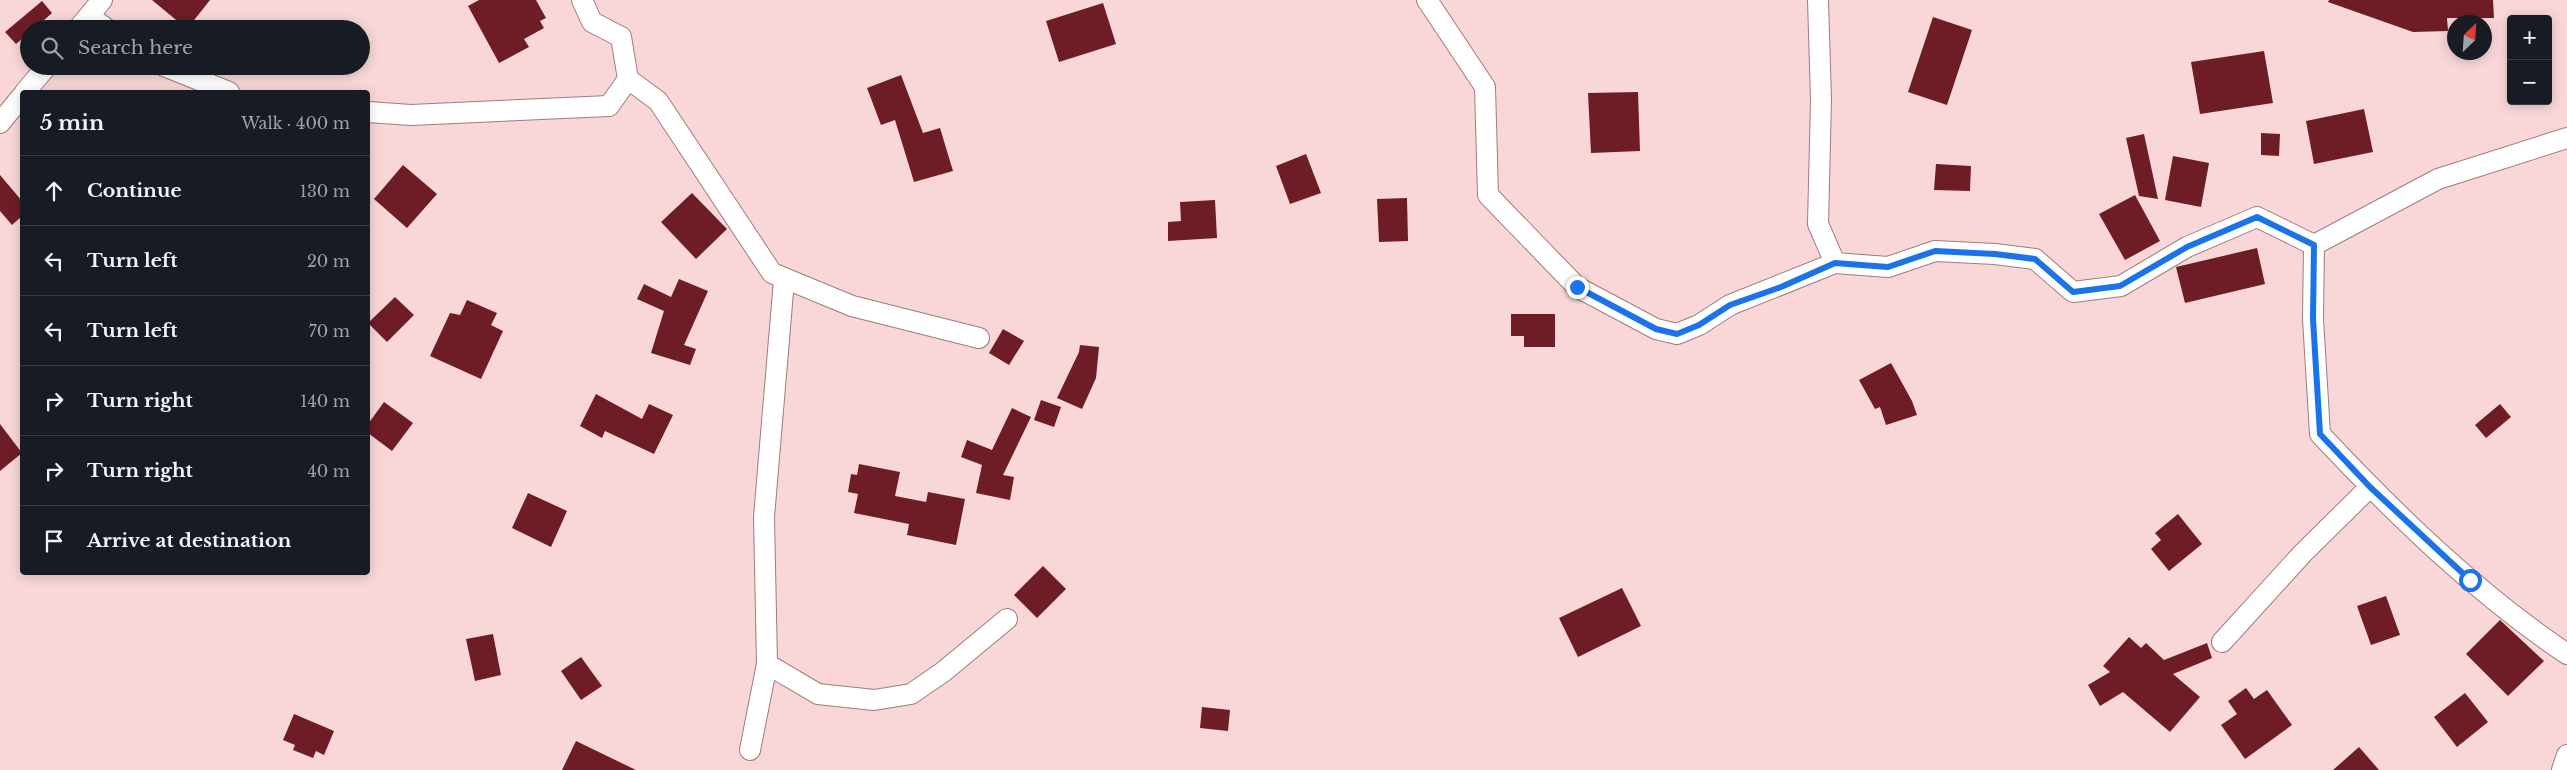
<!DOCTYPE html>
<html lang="en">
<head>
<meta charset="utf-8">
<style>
  :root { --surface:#171b24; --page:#20242c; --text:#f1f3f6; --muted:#9ea1a6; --line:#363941 }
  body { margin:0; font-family:"Libre Baskerville",serif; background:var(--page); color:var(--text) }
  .controls { position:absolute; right:15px; top:15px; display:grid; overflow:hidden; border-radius:5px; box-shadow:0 2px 12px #0003 }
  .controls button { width:45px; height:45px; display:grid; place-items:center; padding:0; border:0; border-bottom:1px solid var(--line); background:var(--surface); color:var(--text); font:25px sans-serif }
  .compass { position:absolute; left:2447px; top:15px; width:45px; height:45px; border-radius:50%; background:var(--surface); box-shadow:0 2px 12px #0003; rotate:25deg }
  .stop { position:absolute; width:15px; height:15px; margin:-11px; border:4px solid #1a73e8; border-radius:50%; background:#fff }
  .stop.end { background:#1a73e8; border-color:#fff; box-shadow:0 1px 5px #0008 }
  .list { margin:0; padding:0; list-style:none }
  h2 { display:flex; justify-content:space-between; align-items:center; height:65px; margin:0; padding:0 20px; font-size:21px }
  h2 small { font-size:16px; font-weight:400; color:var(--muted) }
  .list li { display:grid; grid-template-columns:32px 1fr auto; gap:15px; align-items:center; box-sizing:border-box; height:70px; padding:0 20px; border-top:1px solid var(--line) }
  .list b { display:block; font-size:19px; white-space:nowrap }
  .list em { font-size:16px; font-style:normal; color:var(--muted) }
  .icon { flex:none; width:28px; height:28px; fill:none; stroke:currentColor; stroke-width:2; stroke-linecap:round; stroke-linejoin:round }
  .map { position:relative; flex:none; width:2567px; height:770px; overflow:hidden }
  .search { position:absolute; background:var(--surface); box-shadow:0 2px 12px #0003; left:20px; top:20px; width:350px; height:55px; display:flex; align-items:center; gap:12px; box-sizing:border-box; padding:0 18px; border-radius:28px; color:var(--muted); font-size:19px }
  .panel { position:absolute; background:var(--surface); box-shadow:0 2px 12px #0003; left:20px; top:90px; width:350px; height:485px; border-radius:5px }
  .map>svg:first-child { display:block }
  .building { fill:#6e1d27 }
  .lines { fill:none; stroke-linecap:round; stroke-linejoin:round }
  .minor-casing { stroke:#a17b7c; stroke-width:22 }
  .minor { stroke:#fff; stroke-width:20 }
  .route { stroke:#1a73e8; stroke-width:6 }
</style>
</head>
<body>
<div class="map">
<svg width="2567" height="770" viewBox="0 0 2567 770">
  <rect width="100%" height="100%" fill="#f9d7d8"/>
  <path class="building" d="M152 0H210L187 29Z
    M479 0H536L546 18 540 21 544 28 524 39 529 47 499 63 468 6Z
    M2329 0H2493L2494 18H2447L2448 31 2413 32 2328 2Z
    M42 1 52 13 34 29H29V33L16 44 5 32Z
    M1103 3 1116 44 1059 62 1046 21Z
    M1933 17 1972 30 1947 105 1908 92Z
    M2264 51 2273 103 2200 114 2191 62Z
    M901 75 923 133 940 128 953 171 914 182 895 120 881 125 867 88Z
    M1638 92 1640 151 1591 153 1588 93Z
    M2364 109 2373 152 2314 164 2306 121Z
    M2261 133 2280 134 2279 156 2261 155Z
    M2144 134 2158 199 2139 196 2126 138Z
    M1306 154 1321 193 1290 204 1276 166Z
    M2173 156 2209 163 2201 207 2165 200Z
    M1936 164 1971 166 1970 191 1934 190Z
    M403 165 437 194 407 228 374 199Z
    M0 175 22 201V216L12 225 0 211Z
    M692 193 727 229 696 259 661 222Z
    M2135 195 2160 241 2125 260 2099 214Z
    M1407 198 1408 241 1379 242 1377 199Z
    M1215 200 1217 238 1168 241V222L1181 221 1180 202Z
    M2257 248 2265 284 2185 303 2176 267Z
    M679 279 708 291 684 345 696 349 690 365 651 353 664 311 637 299 644 284 671 297Z
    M395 297 414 315 387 342 368 323Z
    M467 300 497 313 491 325 503 331 481 379 430 356 450 313 460 315Z
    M1511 314H1555V347H1524V336H1511Z
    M1003 329 1024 341 1009 365 989 353Z
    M1080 345 1099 347 1096 378 1082 409 1057 398 1079 352Z
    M1891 363 1912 401 1917 415 1886 425 1880 407 1875 409 1859 380Z
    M596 394 642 419 649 404 673 415 654 454 605 431 602 438 580 426Z
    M1041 400 1061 407 1054 427 1034 420Z
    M384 402 413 423 392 451 368 433V424Z
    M2500 404 2511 417 2486 438 2475 425Z
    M1012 408 1031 417 1003 475 1014 477 1010 500 976 493 982 465 961 457 967 440 992 450Z
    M0 424 22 453 0 471Z
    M859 464 900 472 895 496 926 502 928 492 965 499 956 545 907 535 909 524 854 513 858 494 848 492 851 474 857 475Z
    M528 493 567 511 551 547 512 528Z
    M2178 514 2202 544 2169 571 2151 549 2161 540 2155 533Z
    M1043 566 1066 589 1037 618 1014 595Z
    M1622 588 1641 626 1578 657 1559 618Z
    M2386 596 2400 635 2371 645 2357 606Z
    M2500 620 2544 661 2508 696 2466 654Z
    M493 634 501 675 475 681 466 639Z
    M2129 637 2141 648 2146 643 2164 660 2207 643 2212 658 2173 674 2200 697 2170 732 2123 692 2100 706 2088 685 2110 672 2103 666Z
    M581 657 602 686 581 700 561 671Z
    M2246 688 2254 699 2267 690 2292 725 2245 759 2221 725 2237 714 2228 701Z
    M2465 693 2488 722 2457 747 2434 717Z
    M1202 707 1230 710 1228 731 1200 728Z
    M294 714 334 731 324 755 316 751 313 758 293 750 295 745 283 740Z
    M576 741 636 770H562Z
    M2359 747 2379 770H2333Z"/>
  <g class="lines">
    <g class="minor-casing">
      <path id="minor" d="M582 0 592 22 621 37 628 79 658 101 772 273 852 306 979 338
        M1427 0 1485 87 1488 195 1577 287 1656 329 1677 334 1699 325 1730 305 1835 263
        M1818 0 1821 100 1818 224 1835 263 1888 267 1935 251 1995 254 2035 259 2073 292 2121 286 2187 247 2257 217 2314 245 2313 319 2320 434C2395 514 2476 593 2567 654
        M89 16 107 29
        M78 29 102 0
        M164 66 229 92
        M25 92 47 66
        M368 112 411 115 609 106 628 79
        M0 123 22 96
        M2314 245 2438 179 2567 138
        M2222 642 2303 553 2370 487
        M767 664 818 694 874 700 911 694 943 672 1007 619
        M750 750 767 664 764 517 784 280
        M2562 770 2567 755"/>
    </g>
    <use href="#minor" class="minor"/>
  </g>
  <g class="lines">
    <path class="route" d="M1577 287 1656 329 1677 334 1699 325 1730 305 1781 287 1835 263 1888 267 1935 251 1995 254 2035 259 2073 292 2120 286 2187 247 2257 217 2314 245 2313 319 2320 434 2370 487 2470 580"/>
  </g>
</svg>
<div class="controls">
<button>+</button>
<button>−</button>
</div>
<svg class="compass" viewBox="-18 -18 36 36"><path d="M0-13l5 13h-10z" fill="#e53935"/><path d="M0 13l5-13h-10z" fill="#9ea1a6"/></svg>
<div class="stop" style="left:2470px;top:580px"></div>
<div class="stop end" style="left:1577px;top:287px"></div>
<div class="search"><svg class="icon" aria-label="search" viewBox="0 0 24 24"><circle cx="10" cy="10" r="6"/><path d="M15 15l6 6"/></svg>Search here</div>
<section class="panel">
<h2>5 min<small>Walk · 400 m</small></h2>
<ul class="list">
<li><svg class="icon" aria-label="ahead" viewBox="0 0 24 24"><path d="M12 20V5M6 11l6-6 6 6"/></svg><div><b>Continue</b></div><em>130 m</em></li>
<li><svg class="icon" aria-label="left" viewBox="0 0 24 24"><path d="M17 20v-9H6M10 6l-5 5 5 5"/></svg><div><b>Turn left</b></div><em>20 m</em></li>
<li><svg class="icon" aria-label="left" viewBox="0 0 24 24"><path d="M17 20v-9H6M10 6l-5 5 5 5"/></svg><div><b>Turn left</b></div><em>70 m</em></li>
<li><svg class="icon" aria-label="right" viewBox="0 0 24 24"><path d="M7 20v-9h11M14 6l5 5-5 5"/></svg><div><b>Turn right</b></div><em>140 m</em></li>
<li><svg class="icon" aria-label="right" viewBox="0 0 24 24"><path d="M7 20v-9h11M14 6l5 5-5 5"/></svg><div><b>Turn right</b></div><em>40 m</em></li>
<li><svg class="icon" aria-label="arrive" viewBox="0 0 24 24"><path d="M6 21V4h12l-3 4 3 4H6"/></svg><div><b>Arrive at destination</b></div></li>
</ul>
</section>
</div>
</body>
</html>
